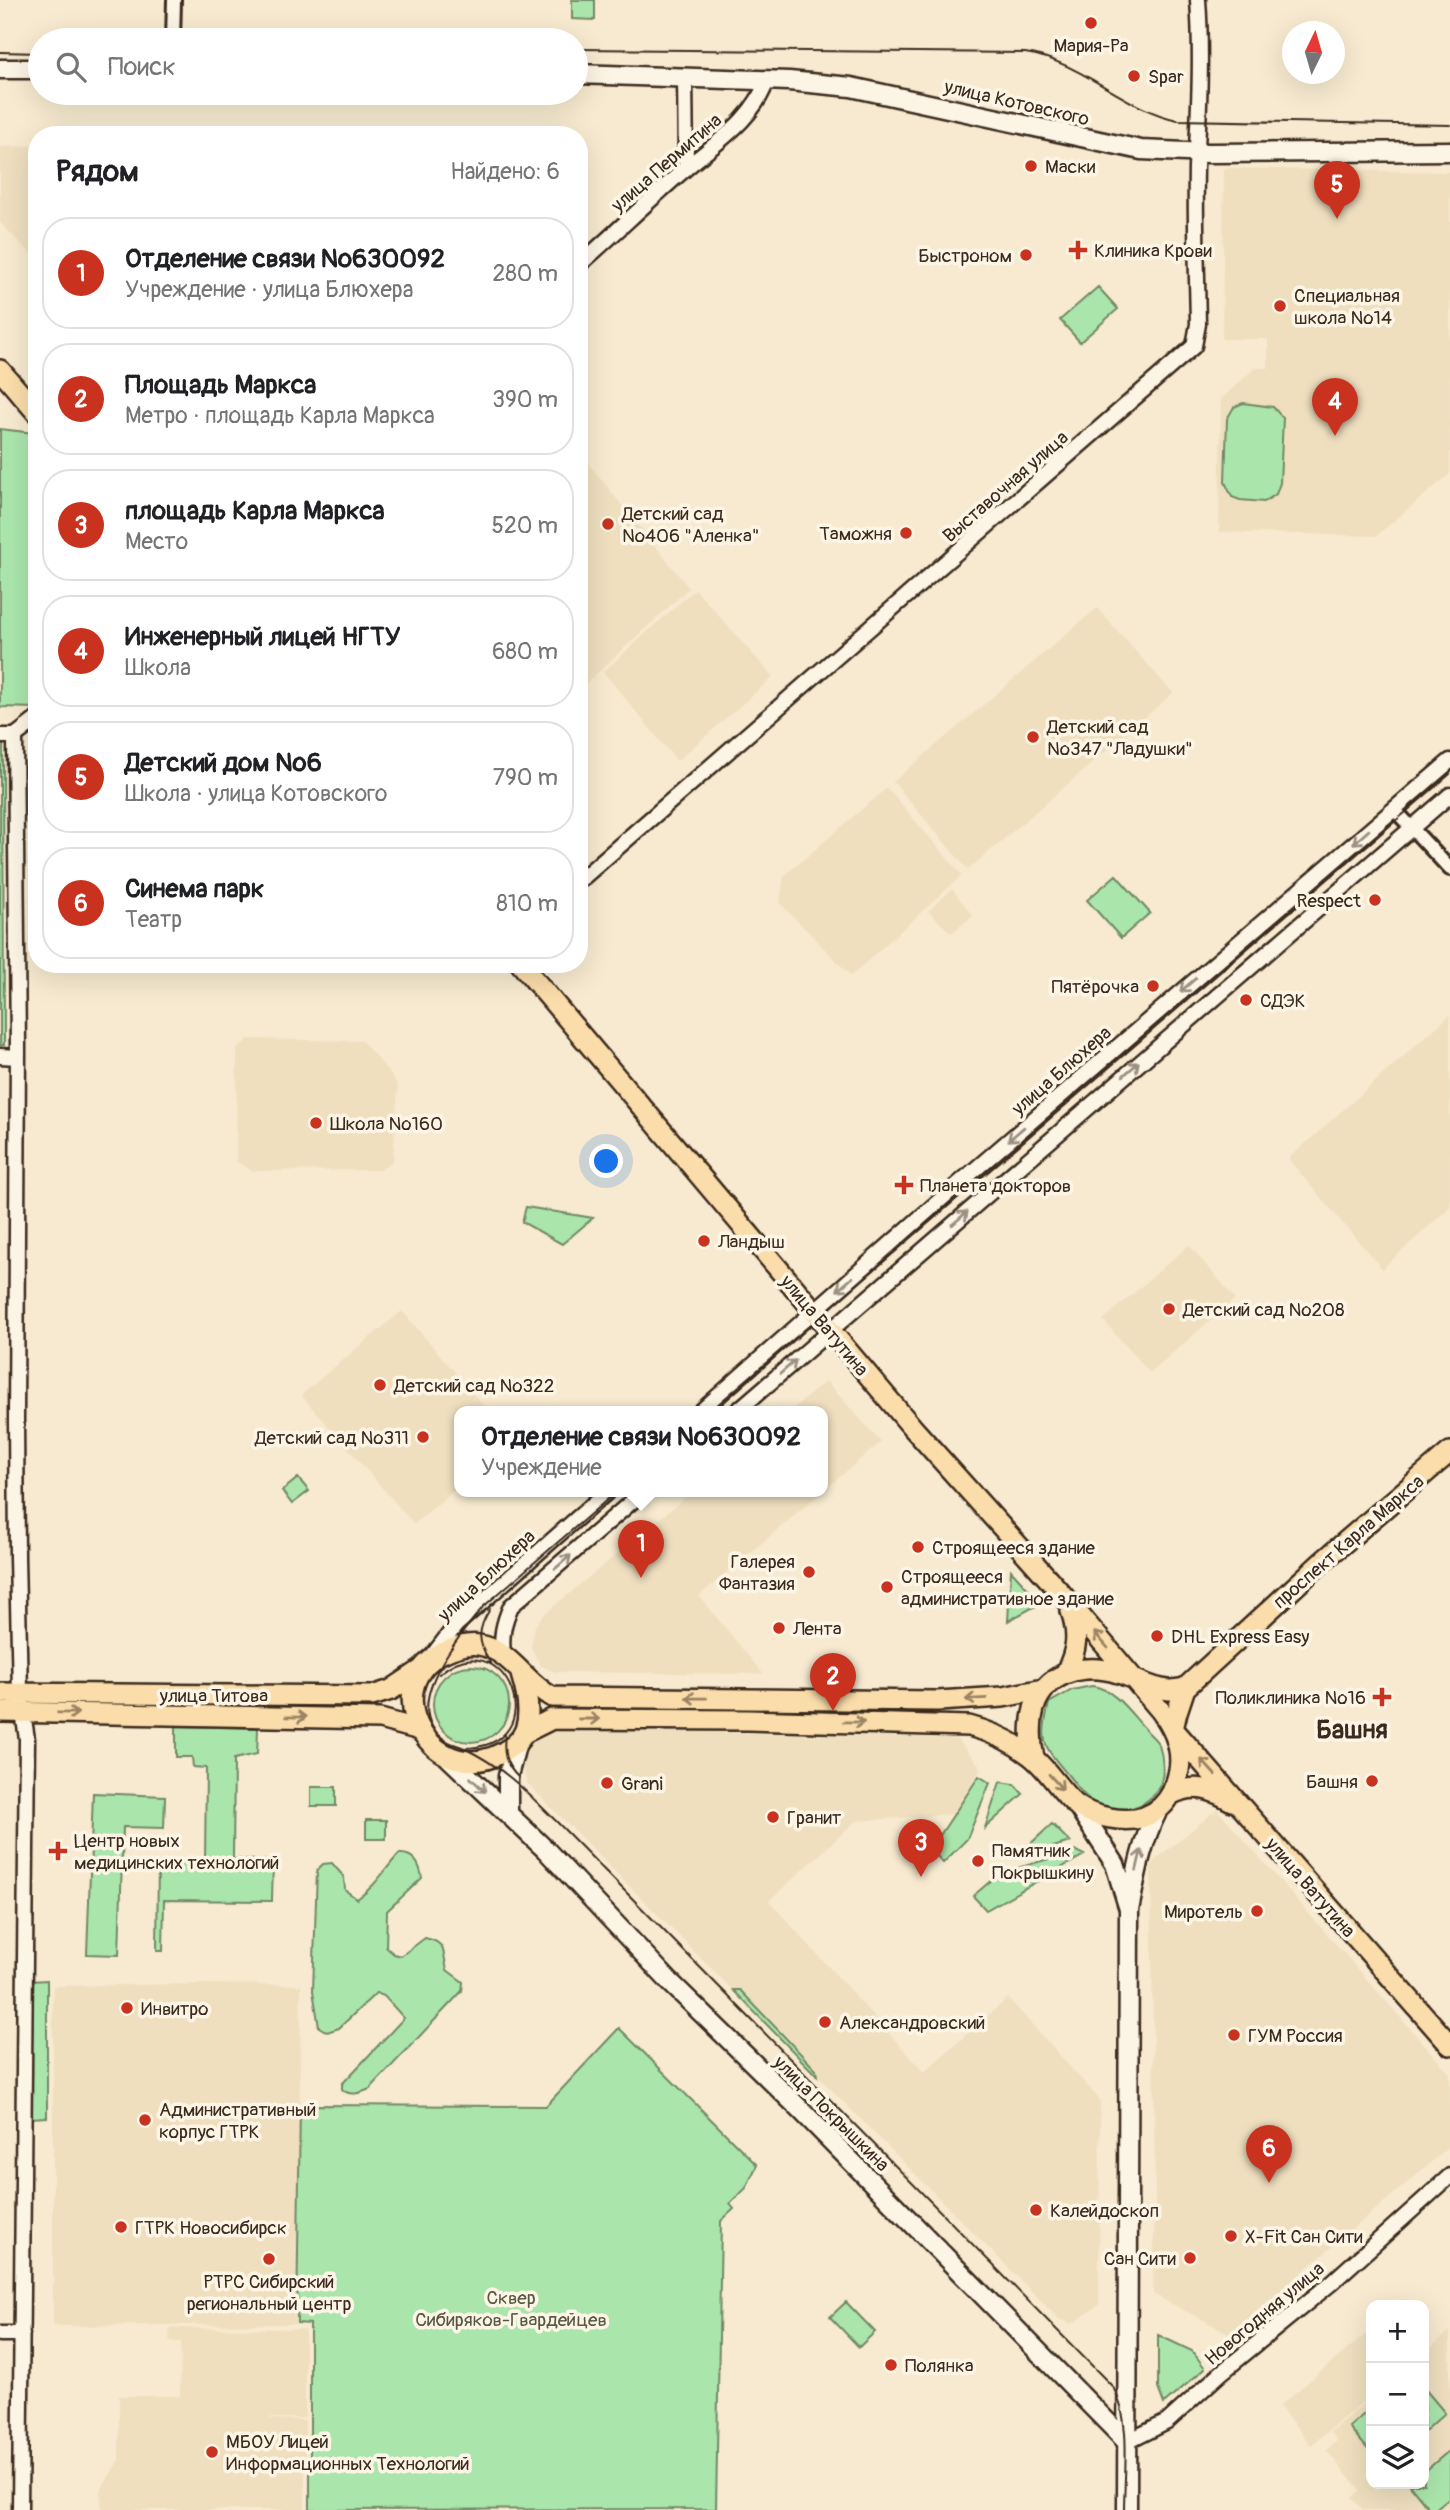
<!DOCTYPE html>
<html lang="ru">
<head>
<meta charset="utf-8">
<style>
  :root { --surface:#fff; --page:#f2f2f2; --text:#202124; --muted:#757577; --line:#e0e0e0; --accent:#c8321e }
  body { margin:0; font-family:Pangolin,sans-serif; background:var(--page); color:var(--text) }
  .controls { position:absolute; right:21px; bottom:21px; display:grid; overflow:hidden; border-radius:14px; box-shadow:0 7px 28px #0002 }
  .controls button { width:63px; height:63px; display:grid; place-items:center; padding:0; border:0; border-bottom:2px solid var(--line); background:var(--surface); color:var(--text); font:35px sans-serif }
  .compass { position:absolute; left:1282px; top:21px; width:63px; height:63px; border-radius:50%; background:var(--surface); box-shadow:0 7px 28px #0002; rotate:5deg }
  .you { position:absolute; left:607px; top:1162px; width:24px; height:24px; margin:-18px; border:5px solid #fff; border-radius:50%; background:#1a73e8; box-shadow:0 0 0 10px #1a73e833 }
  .badge { display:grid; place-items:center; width:46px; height:46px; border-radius:50%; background:var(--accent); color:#fff; font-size:23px; font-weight:700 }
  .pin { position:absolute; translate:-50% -58px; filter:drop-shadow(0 2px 4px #0008) }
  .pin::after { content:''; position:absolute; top:37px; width:24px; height:21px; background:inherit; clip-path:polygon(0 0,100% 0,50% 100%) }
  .popup { position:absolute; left:454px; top:1406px; width:374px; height:91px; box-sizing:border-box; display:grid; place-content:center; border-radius:14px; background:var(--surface); filter:drop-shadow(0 2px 5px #0005); font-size:23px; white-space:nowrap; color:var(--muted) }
  .popup b { font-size:26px; color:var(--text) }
  .popup::after { content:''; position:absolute; left:50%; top:100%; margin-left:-14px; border:14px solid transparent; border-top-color:var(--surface) }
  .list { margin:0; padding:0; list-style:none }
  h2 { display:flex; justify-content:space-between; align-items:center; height:91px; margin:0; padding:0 28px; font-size:30px }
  h2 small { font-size:23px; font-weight:400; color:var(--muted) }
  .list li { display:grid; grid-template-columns:46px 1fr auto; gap:21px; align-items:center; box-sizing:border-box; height:112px; margin:0 14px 14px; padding:0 14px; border:2px solid var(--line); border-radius:28px }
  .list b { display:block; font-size:26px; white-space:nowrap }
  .list p { margin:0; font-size:23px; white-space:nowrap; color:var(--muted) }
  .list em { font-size:23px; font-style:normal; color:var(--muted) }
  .icon { flex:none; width:38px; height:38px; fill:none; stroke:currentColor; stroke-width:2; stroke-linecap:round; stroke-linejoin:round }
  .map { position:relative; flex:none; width:1450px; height:2510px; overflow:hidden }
  .search { position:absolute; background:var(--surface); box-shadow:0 7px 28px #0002; left:28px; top:28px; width:560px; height:77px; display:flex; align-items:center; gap:18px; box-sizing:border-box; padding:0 24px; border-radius:38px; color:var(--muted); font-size:26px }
  .panel { position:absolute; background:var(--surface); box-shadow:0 7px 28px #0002; left:28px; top:126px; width:560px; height:847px; border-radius:28px }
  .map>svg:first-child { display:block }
  .built { fill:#efdfbf }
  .green { fill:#aae6ac; stroke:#728865; stroke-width:2 }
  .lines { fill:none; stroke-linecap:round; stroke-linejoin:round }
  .minor-casing { stroke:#3b2a1e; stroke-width:18 }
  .tertiary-casing { stroke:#3b2a1e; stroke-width:19 }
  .secondary-casing { stroke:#3b2a1e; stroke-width:23 }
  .primary-casing { stroke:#3b2a1e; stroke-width:24 }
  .minor { stroke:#fcf5e5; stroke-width:12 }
  .tertiary { stroke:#fcf5e5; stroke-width:14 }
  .secondary { stroke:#fcf5e5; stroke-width:18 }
  .primary { stroke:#fbddab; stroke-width:19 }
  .tram { stroke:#3b2a1e; stroke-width:2 }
  .oneway { stroke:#9c9082 }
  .oneway2 { stroke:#9b8464 }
  .poi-dot { fill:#c8321e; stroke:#fcf5e5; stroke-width:2.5 }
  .labels { text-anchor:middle; stroke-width:7; stroke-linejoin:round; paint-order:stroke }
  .poi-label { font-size:19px; fill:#3b2a1e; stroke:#fcf5e5; text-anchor:start }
  .street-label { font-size:19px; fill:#3b2a1e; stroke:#fcf5e5 }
  .park-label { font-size:19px; fill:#575942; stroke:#fcf5e5 }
  .district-label { font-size:26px; font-weight:bold; fill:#3b2a1e; stroke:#fcf5e5 }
</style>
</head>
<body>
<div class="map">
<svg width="1450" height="2510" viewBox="0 0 1450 2510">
  <rect width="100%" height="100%" fill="#f7ead0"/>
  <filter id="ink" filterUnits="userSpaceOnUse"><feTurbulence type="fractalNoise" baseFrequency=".0143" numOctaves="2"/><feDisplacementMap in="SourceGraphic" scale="14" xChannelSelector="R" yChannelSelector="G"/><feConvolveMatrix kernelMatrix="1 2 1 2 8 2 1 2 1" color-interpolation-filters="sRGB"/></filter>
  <g filter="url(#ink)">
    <path class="built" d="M37 146V260L0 223V147Z
      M1224 168 1450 172V474L1376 536 1219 532 1221 399 1255 368H1268V339H1222Z
      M583 457 689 588 580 689 579 460Z
      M695 589 773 677 677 761 603 672Z
      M1097 608 1173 693 968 870 893 782Z
      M887 788 962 875 851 976 780 903 784 876Z
      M952 889 973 916 951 933 928 911Z
      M1450 1015V1207L1382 1269 1288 1159Z
      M249 1039 362 1041 388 1071 398 1086 393 1160 380 1170 252 1171 236 1161 237 1049Z
      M1189 1245 1235 1299 1150 1373 1103 1320Z
      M402 1311 489 1412H459V1486L414 1524 301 1395Z
      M826 1381 881 1442 823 1491V1412H789Z
      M692 1492H822L699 1596 763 1674 555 1672 541 1666 531 1647 535 1626 542 1616Z
      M554 1728 956 1738 982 1768 953 1814 856 1821 769 1901 924 2072 1008 1998 1100 2100 1099 2305 1072 2324 1059 2319 527 1783 522 1767 525 1756 534 1740Z
      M1217 1809 1450 2074V2146L1230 2334 1153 2294 1155 2190 1151 1869 1154 1861Z
      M197 1984 301 1985 297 2324 53 2326V1986Z
      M170 2328 305 2329V2418H271V2414L270 2419 305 2420V2510H106L102 2508 100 2491 119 2460V2396H180L181 2342H169Z
      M1371 2330V2395L1311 2445 1279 2406Z
      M1450 2331V2510H1363L1352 2498 1360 2491 1326 2450 1337 2441 1330 2432 1371 2397V2484H1424V2353Z"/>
    <path class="green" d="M572 0H595V20L572 19Z
      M1098 287 1118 309 1080 342 1060 320Z
      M1243 403 1273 407 1283 418 1280 483 1276 494 1264 502 1240 500 1232 497 1225 482 1227 419 1234 407Z
      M0 429 34 433 37 436V708L0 707Z
      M0 741H3L4 1045H0Z
      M1116 875 1150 913 1121 938 1087 900Z
      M526 1207 593 1218 562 1244 522 1222Z
      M298 1478 309 1491 292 1504 282 1491Z
      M1011 1570 1041 1603 1008 1621Z
      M433 1704a38 38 0 1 1 76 0a38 38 0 1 1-76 0Z
      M1092 1686C1115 1689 1130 1713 1145 1729 1149 1734 1156 1739 1159 1745 1163 1757 1165 1776 1159 1787 1148 1808 1117 1816 1098 1805 1085 1799 1077 1786 1068 1775 1042 1744 1040 1743 1049 1703L1072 1690Z
      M176 1726 258 1728 257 1754 234 1759 233 1859 273 1861 272 1901 164 1900 163 1951H157L158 1863H205L206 1768 193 1767 192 1757H176Z
      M979 1776 990 1783 967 1839 943 1863 931 1849Z
      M1000 1782 1014 1784 1023 1794 985 1828Z
      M311 1787H336V1806H311Z
      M93 1793 165 1796 164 1828 123 1827 119 1955 87 1954Z
      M366 1820H386V1839H366Z
      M1052 1824 1070 1842 1014 1859Z
      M1076 1851 1084 1855 986 1910 973 1896 1000 1873Z
      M399 1854C414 1853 420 1865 422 1878L387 1911 386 1947 394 1954 401 1956 425 1938C448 1943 442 1952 447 1970L463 1982 462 1991 370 2089C360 2093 350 2097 342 2089V2084L404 2018 384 1996 376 1993 339 2028 327 2032 319 2027 313 1991 317 1870 323 1864 332 1863 344 1877 345 1890 357 1899C374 1888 385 1869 399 1854Z
      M47 1980V2117L30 2118V1981Z
      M733 1990H740L816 2070 817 2076Z
      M619 2028 757 2165 746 2188 730 2204 734 2209 721 2221 716 2509 310 2510V2324L297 2323 300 2105 546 2106Z
      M846 2302 875 2332 859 2347 830 2317Z
      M1158 2335 1192 2351 1205 2368 1164 2404 1158 2388Z
      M1424 2388 1445 2413 1424 2432Z
      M1371 2408V2453L1349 2427Z
      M1450 2450V2497L1434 2510H1430L1409 2484H1424V2472Z"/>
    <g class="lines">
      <g class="minor-casing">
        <path id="minor" d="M173 40 174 0
          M1394 809 1450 869"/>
      </g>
      <g class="tertiary-casing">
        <path id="tertiary" d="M685 76 686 168
          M579 265C614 234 648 201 684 170 715 143 754 120 767 80
          M0 736H15
          M15 736 18 1048 16 1419 17 1557 20 1693 27 1739 20 2510
          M15 736 37 719
          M579 881 1194 346 1198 324C1197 272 1195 219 1196 167 1199 111 1202 56 1198 0
          M0 1056 18 1057
          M700 1412 956 1186 1450 761
          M736 1412 1450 795
          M433 1655 456 1625 607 1492
          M503 1655C501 1636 503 1624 511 1606L643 1492
          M0 2334H22
          M1127 2442 1167 2422 1221 2373 1330 2284 1450 2176"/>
      </g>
      <g class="secondary-casing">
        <path id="secondary" d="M0 69H40
          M576 74 789 81 851 87 1141 150 1208 153 1450 151
          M449 1758 546 1850 670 1982 801 2110 1127 2442
          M1077 1805 1115 1864 1128 1906
          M508 1812V1776L517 1742
          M1127 2510 1129 1910C1136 1876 1141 1843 1157 1812"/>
      </g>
      <g class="primary-casing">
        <path id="primary" d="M0 370 37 413
          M521 964 912 1427 1060 1592 1160 1710C1173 1727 1183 1747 1179 1770 1172 1808 1148 1825 1110 1818 1098 1816 1085 1812 1075 1804 1059 1790 1048 1769 1031 1756 1012 1741 992 1732 969 1726L748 1720 552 1719 524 1733
          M1066 1672C1077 1650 1079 1635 1071 1611
          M521 1674C528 1696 535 1729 514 1745 438 1802 372 1689 442 1653 453 1648 466 1643 479 1645 509 1649 524 1682 552 1697L938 1701 1003 1697 1044 1689
          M0 1693 372 1696 391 1690 421 1670
          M0 1712 380 1719 420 1730
          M1173 1729 1177 1712 1185 1688 1323 1561 1450 1452
          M1174 1730 1450 2045
          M1034 1758C1030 1741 1029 1711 1040 1695 1056 1669 1090 1664 1118 1673 1135 1678 1150 1689 1169 1690 1174 1690 1180 1689 1185 1688
          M1172 1794C1195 1783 1211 1789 1232 1801"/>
      </g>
      <use href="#minor" class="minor"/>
      <use href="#tertiary" class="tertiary"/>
      <use href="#secondary" class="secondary"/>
      <use href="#primary" class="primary"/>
      <path class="tram" d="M576 49 1025 53C1082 61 1123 109 1178 120L1450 125
        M0 52 40 53
        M709 1412 1450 774
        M616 1492 483 1607C459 1637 395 1709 447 1741 452 1744 457 1745 462 1747 478 1755 495 1765 508 1776 525 1789 540 1806 556 1821L1113 2387C1132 2420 1124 2473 1124 2510
        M490 1609C476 1631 478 1643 490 1663
        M439 1674C504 1616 559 1748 463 1748
        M505 1733C503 1752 504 1764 519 1778"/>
    </g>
    <defs><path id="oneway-shaft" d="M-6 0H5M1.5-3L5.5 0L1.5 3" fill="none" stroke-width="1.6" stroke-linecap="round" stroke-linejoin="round" transform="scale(1.75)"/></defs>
    <g class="oneway">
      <use href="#oneway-shaft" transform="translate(1361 837) rotate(139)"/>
      <use href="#oneway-shaft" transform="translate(1188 985) rotate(139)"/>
      <use href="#oneway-shaft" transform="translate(1131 1069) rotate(-41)"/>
      <use href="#oneway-shaft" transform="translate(1016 1134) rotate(139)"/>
      <use href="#oneway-shaft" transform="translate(960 1218) rotate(-41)"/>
      <use href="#oneway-shaft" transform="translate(845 1284) rotate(139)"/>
      <use href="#oneway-shaft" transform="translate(788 1367) rotate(-41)"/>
      <use href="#oneway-shaft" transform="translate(563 1562) rotate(-41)"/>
      <use href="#oneway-shaft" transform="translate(478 1785) rotate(44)"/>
      <use href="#oneway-shaft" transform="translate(1139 1860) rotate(-77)"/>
    </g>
    <g class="oneway2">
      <use href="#oneway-shaft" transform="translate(1101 1640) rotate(-131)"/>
      <use href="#oneway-shaft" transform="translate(696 1698) rotate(-179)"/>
      <use href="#oneway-shaft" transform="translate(976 1699) rotate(177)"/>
      <use href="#oneway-shaft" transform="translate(68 1713) rotate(1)"/>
      <use href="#oneway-shaft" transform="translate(296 1717) rotate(1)"/>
      <use href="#oneway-shaft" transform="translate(589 1719)"/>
      <use href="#oneway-shaft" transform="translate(854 1722) rotate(1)"/>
      <use href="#oneway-shaft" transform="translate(1208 1767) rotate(-132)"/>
      <use href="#oneway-shaft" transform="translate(1056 1782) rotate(48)"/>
    </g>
  </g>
  <g class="poi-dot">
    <circle cx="1091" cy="23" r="7"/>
    <circle cx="1134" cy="76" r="7"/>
    <circle cx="1031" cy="166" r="7"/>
    <path d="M1074.5 239.5h7v7h7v7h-7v7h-7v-7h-7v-7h7z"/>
    <circle cx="1026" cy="255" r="7"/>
    <circle cx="1280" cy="306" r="7"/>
    <circle cx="608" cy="524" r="7"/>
    <circle cx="906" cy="533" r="7"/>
    <circle cx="1033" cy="737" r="7"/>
    <circle cx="1375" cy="900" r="7"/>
    <circle cx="1153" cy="986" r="7"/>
    <circle cx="1246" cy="1000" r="7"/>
    <circle cx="316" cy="1123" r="7"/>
    <path d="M900.5 1174.5h7v7h7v7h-7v7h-7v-7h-7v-7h7z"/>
    <circle cx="704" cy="1241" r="7"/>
    <circle cx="1169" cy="1309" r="7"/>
    <circle cx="380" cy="1385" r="7"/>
    <circle cx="423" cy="1437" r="7"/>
    <circle cx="918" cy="1547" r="7"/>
    <circle cx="809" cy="1572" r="7"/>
    <circle cx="887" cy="1587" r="7"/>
    <circle cx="779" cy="1628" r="7"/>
    <circle cx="1157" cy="1636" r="7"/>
    <path d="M1378.5 1686.5h7v7h7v7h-7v7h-7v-7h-7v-7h7z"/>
    <circle cx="1372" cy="1781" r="7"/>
    <circle cx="607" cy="1783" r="7"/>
    <circle cx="773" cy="1817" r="7"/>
    <path d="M54.5 1840.5h7v7h7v7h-7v7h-7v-7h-7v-7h7z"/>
    <circle cx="978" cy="1861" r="7"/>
    <circle cx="1257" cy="1911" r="7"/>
    <circle cx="127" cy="2008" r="7"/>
    <circle cx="825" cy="2022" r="7"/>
    <circle cx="1234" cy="2035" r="7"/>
    <circle cx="145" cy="2120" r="7"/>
    <circle cx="1036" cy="2210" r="7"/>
    <circle cx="121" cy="2227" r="7"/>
    <circle cx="1231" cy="2236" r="7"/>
    <circle cx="1190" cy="2258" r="7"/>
    <circle cx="269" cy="2259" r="7"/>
    <circle cx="891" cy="2365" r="7"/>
    <circle cx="212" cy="2452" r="7"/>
  </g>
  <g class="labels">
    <g class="poi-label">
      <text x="1091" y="52" text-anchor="middle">Мария-Ра</text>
      <text x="1148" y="83">Spar</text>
      <text x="1045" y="173">Маски</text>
      <text x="1094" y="257">Клиника Крови</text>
      <text x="1012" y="262" text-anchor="end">Быстроном</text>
      <text x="1294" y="302">Специальная<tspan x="1294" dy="22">школа №14</tspan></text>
      <text x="622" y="520">Детский сад<tspan x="622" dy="22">№406 "Аленка"</tspan></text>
      <text x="892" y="540" text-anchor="end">Таможня</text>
      <text x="1047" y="733">Детский сад<tspan x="1047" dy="22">№347 "Ладушки"</tspan></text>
      <text x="1361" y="907" text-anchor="end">Respect</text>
      <text x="1139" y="993" text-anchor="end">Пятёрочка</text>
      <text x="1260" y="1007">СДЭК</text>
      <text x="330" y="1130">Школа №160</text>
      <text x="920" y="1192">Планета докторов</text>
      <text x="718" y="1248">Ландыш</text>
      <text x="1183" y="1316">Детский сад №208</text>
      <text x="394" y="1392">Детский сад №322</text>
      <text x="409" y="1444" text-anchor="end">Детский сад №311</text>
      <text x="932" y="1554">Строящееся здание</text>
      <text x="795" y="1568" text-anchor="end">Галерея<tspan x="795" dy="22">Фантазия</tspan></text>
      <text x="901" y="1583">Строящееся<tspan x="901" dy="22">административное здание</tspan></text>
      <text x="793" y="1635">Лента</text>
      <text x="1171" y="1643">DHL Express Easy</text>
      <text x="1366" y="1704" text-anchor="end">Поликлиника №16</text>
      <text x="1358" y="1788" text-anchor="end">Башня</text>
      <text x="621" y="1790">Grani</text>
      <text x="787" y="1824">Гранит</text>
      <text x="74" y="1847">Центр новых<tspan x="74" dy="22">медицинских технологий</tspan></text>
      <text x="992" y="1857">Памятник<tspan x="992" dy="22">Покрышкину</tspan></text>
      <text x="1243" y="1918" text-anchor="end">Миротель</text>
      <text x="141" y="2015">Инвитро</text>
      <text x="839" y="2029">Александровский</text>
      <text x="1248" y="2042">ГУМ Россия</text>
      <text x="159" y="2116">Административный<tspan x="159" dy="22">корпус ГТРК</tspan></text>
      <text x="1050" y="2217">Калейдоскоп</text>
      <text x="135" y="2234">ГТРК Новосибирск</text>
      <text x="1245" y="2243">X-Fit Сан Сити</text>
      <text x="1176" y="2265" text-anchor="end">Сан Сити</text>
      <text x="269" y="2288" text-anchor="middle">РТРС Сибирский<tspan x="269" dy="22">региональный центр</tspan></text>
      <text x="905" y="2372">Полянка</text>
      <text x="226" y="2448">МБОУ Лицей<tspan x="226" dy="22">Информационных Технологий</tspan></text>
    </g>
    <g class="street-label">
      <text transform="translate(1017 102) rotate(13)" y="7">улица Котовского</text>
      <text transform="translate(666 162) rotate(-41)" y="7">улица Пермитина</text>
      <text transform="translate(1005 486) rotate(-41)" y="7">Выставочная улица</text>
      <text transform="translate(1061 1070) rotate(-41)" y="7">улица Блюхера</text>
      <text transform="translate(825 1325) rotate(50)" y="7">улица Ватутина</text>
      <text transform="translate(1348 1541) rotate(-41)" y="7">проспект Карла Маркса</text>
      <text transform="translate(486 1575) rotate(-43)" y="7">улица Блюхера</text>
      <text x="214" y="1702">улица Титова</text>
      <text transform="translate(1311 1887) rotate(49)" y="7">улица Ватутина</text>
      <text transform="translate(832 2113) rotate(45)" y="7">улица Покрышкина</text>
      <text transform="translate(1264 2313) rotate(-40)" y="7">Новогодняя улица</text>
    </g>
    <g class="park-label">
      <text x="511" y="2304">Сквер<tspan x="511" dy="22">Сибиряков-Гвардейцев</tspan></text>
    </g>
    <g class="district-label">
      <text x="1352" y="1738">Башня</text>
    </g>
  </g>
</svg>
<div class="controls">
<button>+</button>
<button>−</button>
<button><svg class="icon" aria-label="layers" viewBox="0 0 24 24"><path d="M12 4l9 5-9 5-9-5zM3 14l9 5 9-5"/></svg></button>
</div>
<svg class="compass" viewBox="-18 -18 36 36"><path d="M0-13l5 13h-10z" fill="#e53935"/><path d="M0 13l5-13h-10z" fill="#757577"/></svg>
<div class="you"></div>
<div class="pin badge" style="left:641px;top:1578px">1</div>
<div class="popup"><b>Отделение связи №630092</b>Учреждение</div>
<div class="pin badge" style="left:833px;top:1711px">2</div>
<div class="pin badge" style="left:921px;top:1877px">3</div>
<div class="pin badge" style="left:1335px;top:436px">4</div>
<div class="pin badge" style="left:1337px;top:219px">5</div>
<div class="pin badge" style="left:1269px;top:2183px">6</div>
<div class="search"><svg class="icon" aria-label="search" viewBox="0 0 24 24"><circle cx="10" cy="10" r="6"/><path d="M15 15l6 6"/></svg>Поиск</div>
<section class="panel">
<h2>Рядом<small>Найдено: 6</small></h2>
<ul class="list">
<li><span class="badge">1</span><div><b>Отделение связи №630092</b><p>Учреждение · улица Блюхера</p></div><em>280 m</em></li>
<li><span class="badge">2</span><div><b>Площадь Маркса</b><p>Метро · площадь Карла Маркса</p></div><em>390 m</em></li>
<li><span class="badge">3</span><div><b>площадь Карла Маркса</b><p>Место</p></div><em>520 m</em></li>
<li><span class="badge">4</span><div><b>Инженерный лицей НГТУ</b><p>Школа</p></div><em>680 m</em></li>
<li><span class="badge">5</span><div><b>Детский дом №6</b><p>Школа · улица Котовского</p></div><em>790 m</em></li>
<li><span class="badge">6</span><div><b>Синема парк</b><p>Театр</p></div><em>810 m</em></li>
</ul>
</section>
</div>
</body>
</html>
